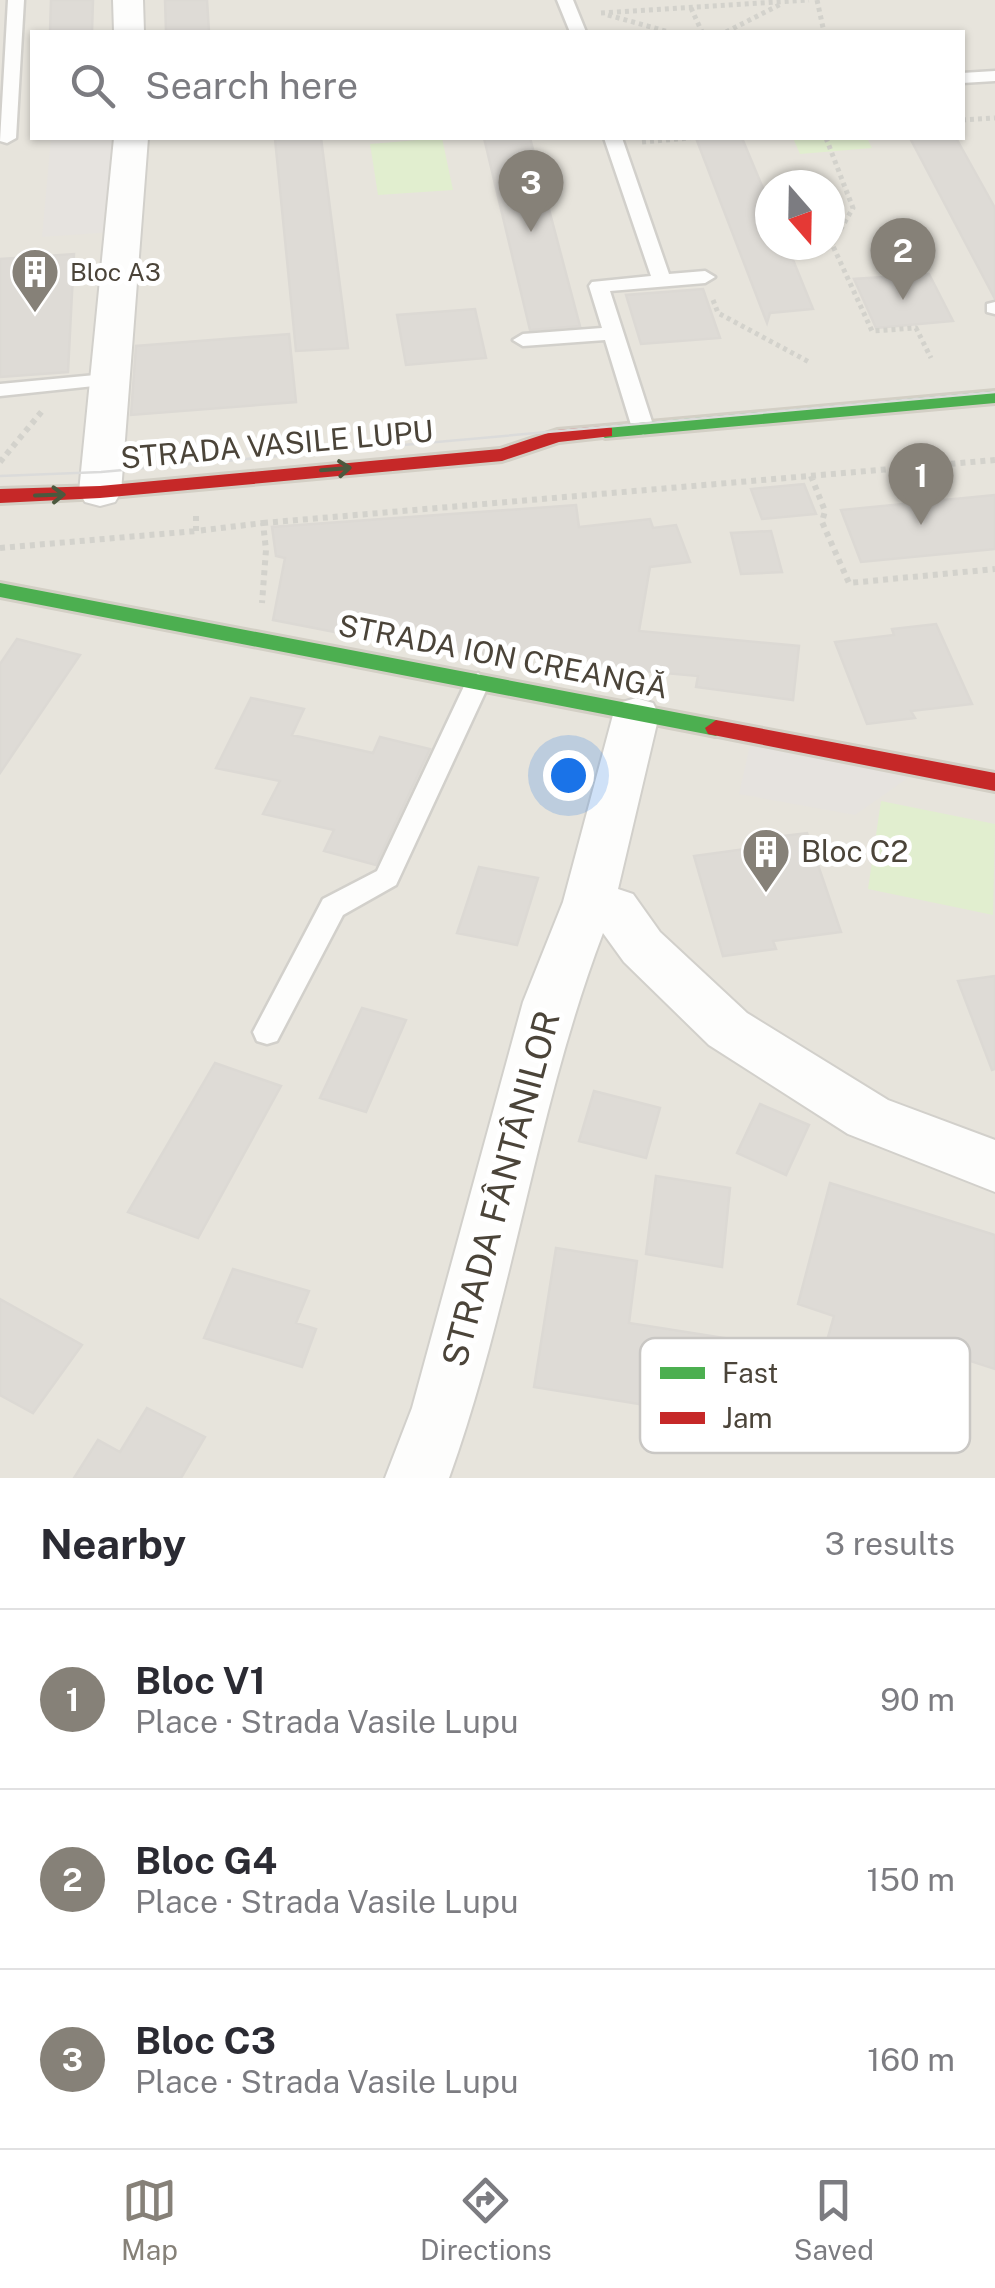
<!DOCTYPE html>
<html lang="en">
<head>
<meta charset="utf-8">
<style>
  :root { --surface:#fff; --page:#f7f7f7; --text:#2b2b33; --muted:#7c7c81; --line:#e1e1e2; --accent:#868178 }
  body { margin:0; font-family:"Public Sans",sans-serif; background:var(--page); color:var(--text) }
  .compass { position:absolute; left:755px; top:170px; width:90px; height:90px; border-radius:50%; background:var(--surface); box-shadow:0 2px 8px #0004; rotate:160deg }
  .you { position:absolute; left:568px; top:775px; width:35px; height:35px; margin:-25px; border:8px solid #fff; border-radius:50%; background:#1a73e8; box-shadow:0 0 0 15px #1a73e833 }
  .badge { display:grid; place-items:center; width:65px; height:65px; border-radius:50%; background:var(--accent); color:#fff; font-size:32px; font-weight:700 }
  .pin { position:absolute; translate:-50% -82px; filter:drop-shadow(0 2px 5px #0008) }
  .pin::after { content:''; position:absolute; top:52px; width:35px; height:30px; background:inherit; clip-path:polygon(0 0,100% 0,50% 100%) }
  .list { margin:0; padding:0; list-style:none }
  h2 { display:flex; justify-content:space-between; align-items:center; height:130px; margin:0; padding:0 40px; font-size:42px }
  h2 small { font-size:32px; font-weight:400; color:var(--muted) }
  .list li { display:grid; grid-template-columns:65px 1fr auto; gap:30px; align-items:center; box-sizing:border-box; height:180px; padding:0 40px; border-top:2px solid var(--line) }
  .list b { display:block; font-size:38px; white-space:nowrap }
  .list p { margin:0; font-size:32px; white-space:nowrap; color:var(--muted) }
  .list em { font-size:32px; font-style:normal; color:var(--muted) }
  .icon { flex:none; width:55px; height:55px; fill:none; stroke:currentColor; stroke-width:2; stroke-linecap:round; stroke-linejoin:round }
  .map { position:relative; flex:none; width:995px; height:1478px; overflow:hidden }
  .search { position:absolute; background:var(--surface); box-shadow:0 2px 8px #0004; left:30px; right:30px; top:30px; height:110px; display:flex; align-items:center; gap:25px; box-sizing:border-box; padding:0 35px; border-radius:0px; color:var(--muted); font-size:38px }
  .sheet { height:670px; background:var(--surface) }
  nav { display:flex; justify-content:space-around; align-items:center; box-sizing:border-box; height:140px; border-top:2px solid var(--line); background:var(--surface); font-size:28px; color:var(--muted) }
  nav a { display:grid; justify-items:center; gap:5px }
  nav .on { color:var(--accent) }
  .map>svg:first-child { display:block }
  .residential { fill:#e7e4dc; fill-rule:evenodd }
  .green { fill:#e1eecf }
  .parking { fill:#e6e3df }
  .building { fill:#dedbd6; stroke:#dcd9d4; stroke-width:2.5 }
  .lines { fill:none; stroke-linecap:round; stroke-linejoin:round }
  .lane-casing { stroke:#d2d0cb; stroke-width:5 }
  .street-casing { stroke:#d2d0cb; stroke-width:4 }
  .fast-casing { stroke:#d3cfc5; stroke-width:6 }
  .jam-casing { stroke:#d3cfc5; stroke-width:6 }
  .path-far1 { stroke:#d3d2cc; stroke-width:5; stroke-dasharray:4 4; stroke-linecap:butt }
  .path { stroke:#d3d2cc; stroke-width:6; stroke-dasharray:5 5; stroke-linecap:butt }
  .lane { fill:#fdfdfc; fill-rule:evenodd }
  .street { fill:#fdfdfc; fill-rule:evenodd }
  .fast { fill:#4caf50; fill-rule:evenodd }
  .jam { fill:#c62828; fill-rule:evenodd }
  .tram { stroke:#dbdbda; stroke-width:2.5 }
  .oneway { stroke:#4b593e }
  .labels { text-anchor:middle; stroke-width:10; stroke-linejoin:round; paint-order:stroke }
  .far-poi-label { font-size:25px; fill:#4b4439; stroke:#fff; text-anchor:start }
  .street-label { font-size:30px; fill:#4b4439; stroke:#fff }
  .poi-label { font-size:30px; fill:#4b4439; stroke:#fff; text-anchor:start }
  .near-street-label { font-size:35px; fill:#4b4439; stroke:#fff }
  .key { fill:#fff; stroke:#c9c7c4; stroke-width:2.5 }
  .key-label { font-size:28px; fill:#4b4439 }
</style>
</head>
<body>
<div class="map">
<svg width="995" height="1478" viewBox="0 0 995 1478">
  <rect width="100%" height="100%" fill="#f4f2ee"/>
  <path class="residential" d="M0 0H995V1478H0ZM32 32H962V138H32ZM770 185H830V245H770Z"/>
  <path class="green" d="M442 138 453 190 378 195 370 144Z
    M793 138H867L872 148 800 154Z
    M881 801 995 824 993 915 868 889Z"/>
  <path class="parking" d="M51 138H131L127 231 42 237Z
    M752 736 922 768 855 815 739 794Z"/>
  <path class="building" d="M51 0H93L92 32H50Z
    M165 0H207L209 32H166Z
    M321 138 348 348 296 351 275 139Z
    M484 138H530L580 326 530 330Z
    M696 138H742L770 205V245H787L813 309 770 313 767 323Z
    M910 138H956L995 208V299Z
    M74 254 68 372 0 377V259Z
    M929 274 953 321 876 328 854 279Z
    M703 289 720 338 641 344 626 295Z
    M475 309 486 358 406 365 397 315Z
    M289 334 296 402 131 415 136 346Z
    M804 484 816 514 762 519 751 489Z
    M995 495V549L861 562 841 510Z
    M576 505 579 527 650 519 653 528 676 525 690 562 650 567 639 631 799 646 793 700 696 687 698 676 632 670V673L577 667 578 662 422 648 428 627 349 621 345 634 273 620 285 558 276 556 272 527Z
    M771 531 782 572 741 574 731 533Z
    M936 624 972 704 911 711 915 718 867 724 835 642 894 635 892 629Z
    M17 639 80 655 0 773V664Z
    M251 698 304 709 292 735 373 753 380 737 430 749 376 865 324 851 334 830 263 814 280 781 216 768Z
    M807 833 841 932 773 941 776 949 723 956 694 856 760 847 758 839Z
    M479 867 538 878 517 945 457 933Z
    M995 976V1069L992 1070 958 981Z
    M362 1008 406 1020 366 1112 320 1098Z
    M215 1063 281 1086 198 1238 128 1212Z
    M594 1091 660 1108 646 1158 579 1141Z
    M760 1104 809 1125 786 1175 737 1153Z
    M656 1176 730 1188 722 1267 646 1254Z
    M830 1183 995 1235V1369L915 1343 893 1433 809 1404 834 1316 798 1304Z
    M556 1248 637 1261 629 1323 756 1343 750 1422 534 1387Z
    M233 1269 309 1291 296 1323 316 1329 302 1367 204 1338Z
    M0 1299 82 1345 33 1413 0 1395Z
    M147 1408 205 1437 181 1478H74L98 1440 120 1452Z"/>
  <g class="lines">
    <g class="lane-casing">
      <path id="lane" d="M8 0H24L16 138 7 143 0 141Z
        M557 0H573L586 32H570Z
        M995 71V81L962 83V73Z
        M604 138H622L669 274 705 271 715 277 705 283 610 291 654 428 643 435 632 428 605 340 523 346 513 340 523 334 602 328 589 286 592 282 651 276Z
        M995 302V314L987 312V304Z
        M106 374 116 380 113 384 0 396V384Z
        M478 673 490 682 396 885 343 915 277 1041 267 1044 257 1041 253 1032 323 899 377 871 466 682Z"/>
    </g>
    <g class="street-casing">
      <path id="street" d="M113 0H143L144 32H114Z
        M114 138H148L121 492 115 502 100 506 85 502 79 492Z
        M636 698 653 703 659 715 618 889 633 894 660 932 747 1013 888 1100 995 1140V1192L848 1134 709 1045 624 962 603 933C536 1109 513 1300 449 1478H385L412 1408 523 1002 563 902 613 715 619 703Z"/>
    </g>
    <g class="fast-casing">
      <path id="fast" d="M995 391V403L605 438 595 432 605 426Z
        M0 583 716 720 727 728 716 736 0 597Z"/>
    </g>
    <g class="jam-casing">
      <path id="jam" d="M605 426 612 428V436L559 442 502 461 100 498 0 503V489L100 486 500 449 557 430Z
        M716 720 995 773V791L708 734 705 728Z"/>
    </g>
    <path class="path-far1" d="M817 0 824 32
      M691 8 702 32
      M601 13 809 0
      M608 15 669 32
      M726 32 783 3
      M962 120 995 118
      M826 138 853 208 832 244 872 331 916 328 931 358
      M642 142 690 138
      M713 300 718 313 811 363"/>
    <path class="path" d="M0 462 43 410
      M811 476 825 511 822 522 849 583 995 569
      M196 516V531L263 523 266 550 262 603
      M263 523 995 460
      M0 548 196 531"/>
    <use href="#lane" class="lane"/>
    <use href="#street" class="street"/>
    <use href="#fast" class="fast"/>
    <use href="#jam" class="jam"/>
    <path class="tram" d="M0 476 101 472 995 392"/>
  </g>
  <defs><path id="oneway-shaft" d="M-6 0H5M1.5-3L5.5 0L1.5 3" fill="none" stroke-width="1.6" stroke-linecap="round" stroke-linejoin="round" transform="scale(2.5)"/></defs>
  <g class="oneway">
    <use href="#oneway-shaft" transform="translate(336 469) rotate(-5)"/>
    <use href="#oneway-shaft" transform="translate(50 495) rotate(-2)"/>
  </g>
  <defs>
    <g id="building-pin" transform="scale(2.5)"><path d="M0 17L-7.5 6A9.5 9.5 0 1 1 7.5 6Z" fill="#868178" stroke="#fff"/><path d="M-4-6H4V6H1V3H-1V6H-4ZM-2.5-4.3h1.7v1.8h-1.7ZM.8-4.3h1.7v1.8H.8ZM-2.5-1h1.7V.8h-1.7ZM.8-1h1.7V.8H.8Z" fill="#fff"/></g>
  </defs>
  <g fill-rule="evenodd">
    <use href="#building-pin" x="35" y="272"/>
    <use href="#building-pin" x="766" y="852"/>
  </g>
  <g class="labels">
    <g class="far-poi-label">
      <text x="70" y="281">Bloc A3</text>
    </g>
    <g class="street-label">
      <text transform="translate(277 445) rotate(-5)" y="10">STRADA VASILE LUPU</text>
      <text transform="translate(503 657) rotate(11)" y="10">STRADA ION CREANGĂ</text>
    </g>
    <g class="poi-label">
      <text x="801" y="862">Bloc C2</text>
    </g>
    <g class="near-street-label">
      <text transform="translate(501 1189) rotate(-75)" y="12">STRADA FÂNTÂNILOR</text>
    </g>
  </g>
  <rect x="640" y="1338" width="330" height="115" rx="15" class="key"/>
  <rect x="660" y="1367" width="45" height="12" fill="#4caf50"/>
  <rect x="660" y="1412" width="45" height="12" fill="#c62828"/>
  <g class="key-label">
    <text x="722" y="1383">Fast</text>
    <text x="722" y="1428">Jam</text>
  </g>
</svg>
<svg class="compass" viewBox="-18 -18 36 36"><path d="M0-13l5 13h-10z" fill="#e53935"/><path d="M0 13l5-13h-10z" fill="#7c7c81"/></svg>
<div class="you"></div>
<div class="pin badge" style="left:921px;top:525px">1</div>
<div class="pin badge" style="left:903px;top:300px">2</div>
<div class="pin badge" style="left:531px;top:232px">3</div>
<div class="search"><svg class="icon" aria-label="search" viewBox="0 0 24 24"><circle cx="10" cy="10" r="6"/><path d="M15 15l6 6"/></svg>Search here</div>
</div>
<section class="sheet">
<h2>Nearby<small>3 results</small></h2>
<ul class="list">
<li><span class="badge">1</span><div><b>Bloc V1</b><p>Place · Strada Vasile Lupu</p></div><em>90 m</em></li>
<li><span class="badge">2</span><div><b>Bloc G4</b><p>Place · Strada Vasile Lupu</p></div><em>150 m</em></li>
<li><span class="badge">3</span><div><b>Bloc C3</b><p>Place · Strada Vasile Lupu</p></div><em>160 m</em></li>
</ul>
</section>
<nav>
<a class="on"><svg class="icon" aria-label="map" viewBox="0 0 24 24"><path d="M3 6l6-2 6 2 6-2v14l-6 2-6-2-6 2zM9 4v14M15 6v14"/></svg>Map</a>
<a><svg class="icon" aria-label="directions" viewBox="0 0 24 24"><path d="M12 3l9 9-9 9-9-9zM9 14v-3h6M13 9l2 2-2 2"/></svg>Directions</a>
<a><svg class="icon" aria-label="saved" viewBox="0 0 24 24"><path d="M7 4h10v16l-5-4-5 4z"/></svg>Saved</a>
</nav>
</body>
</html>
